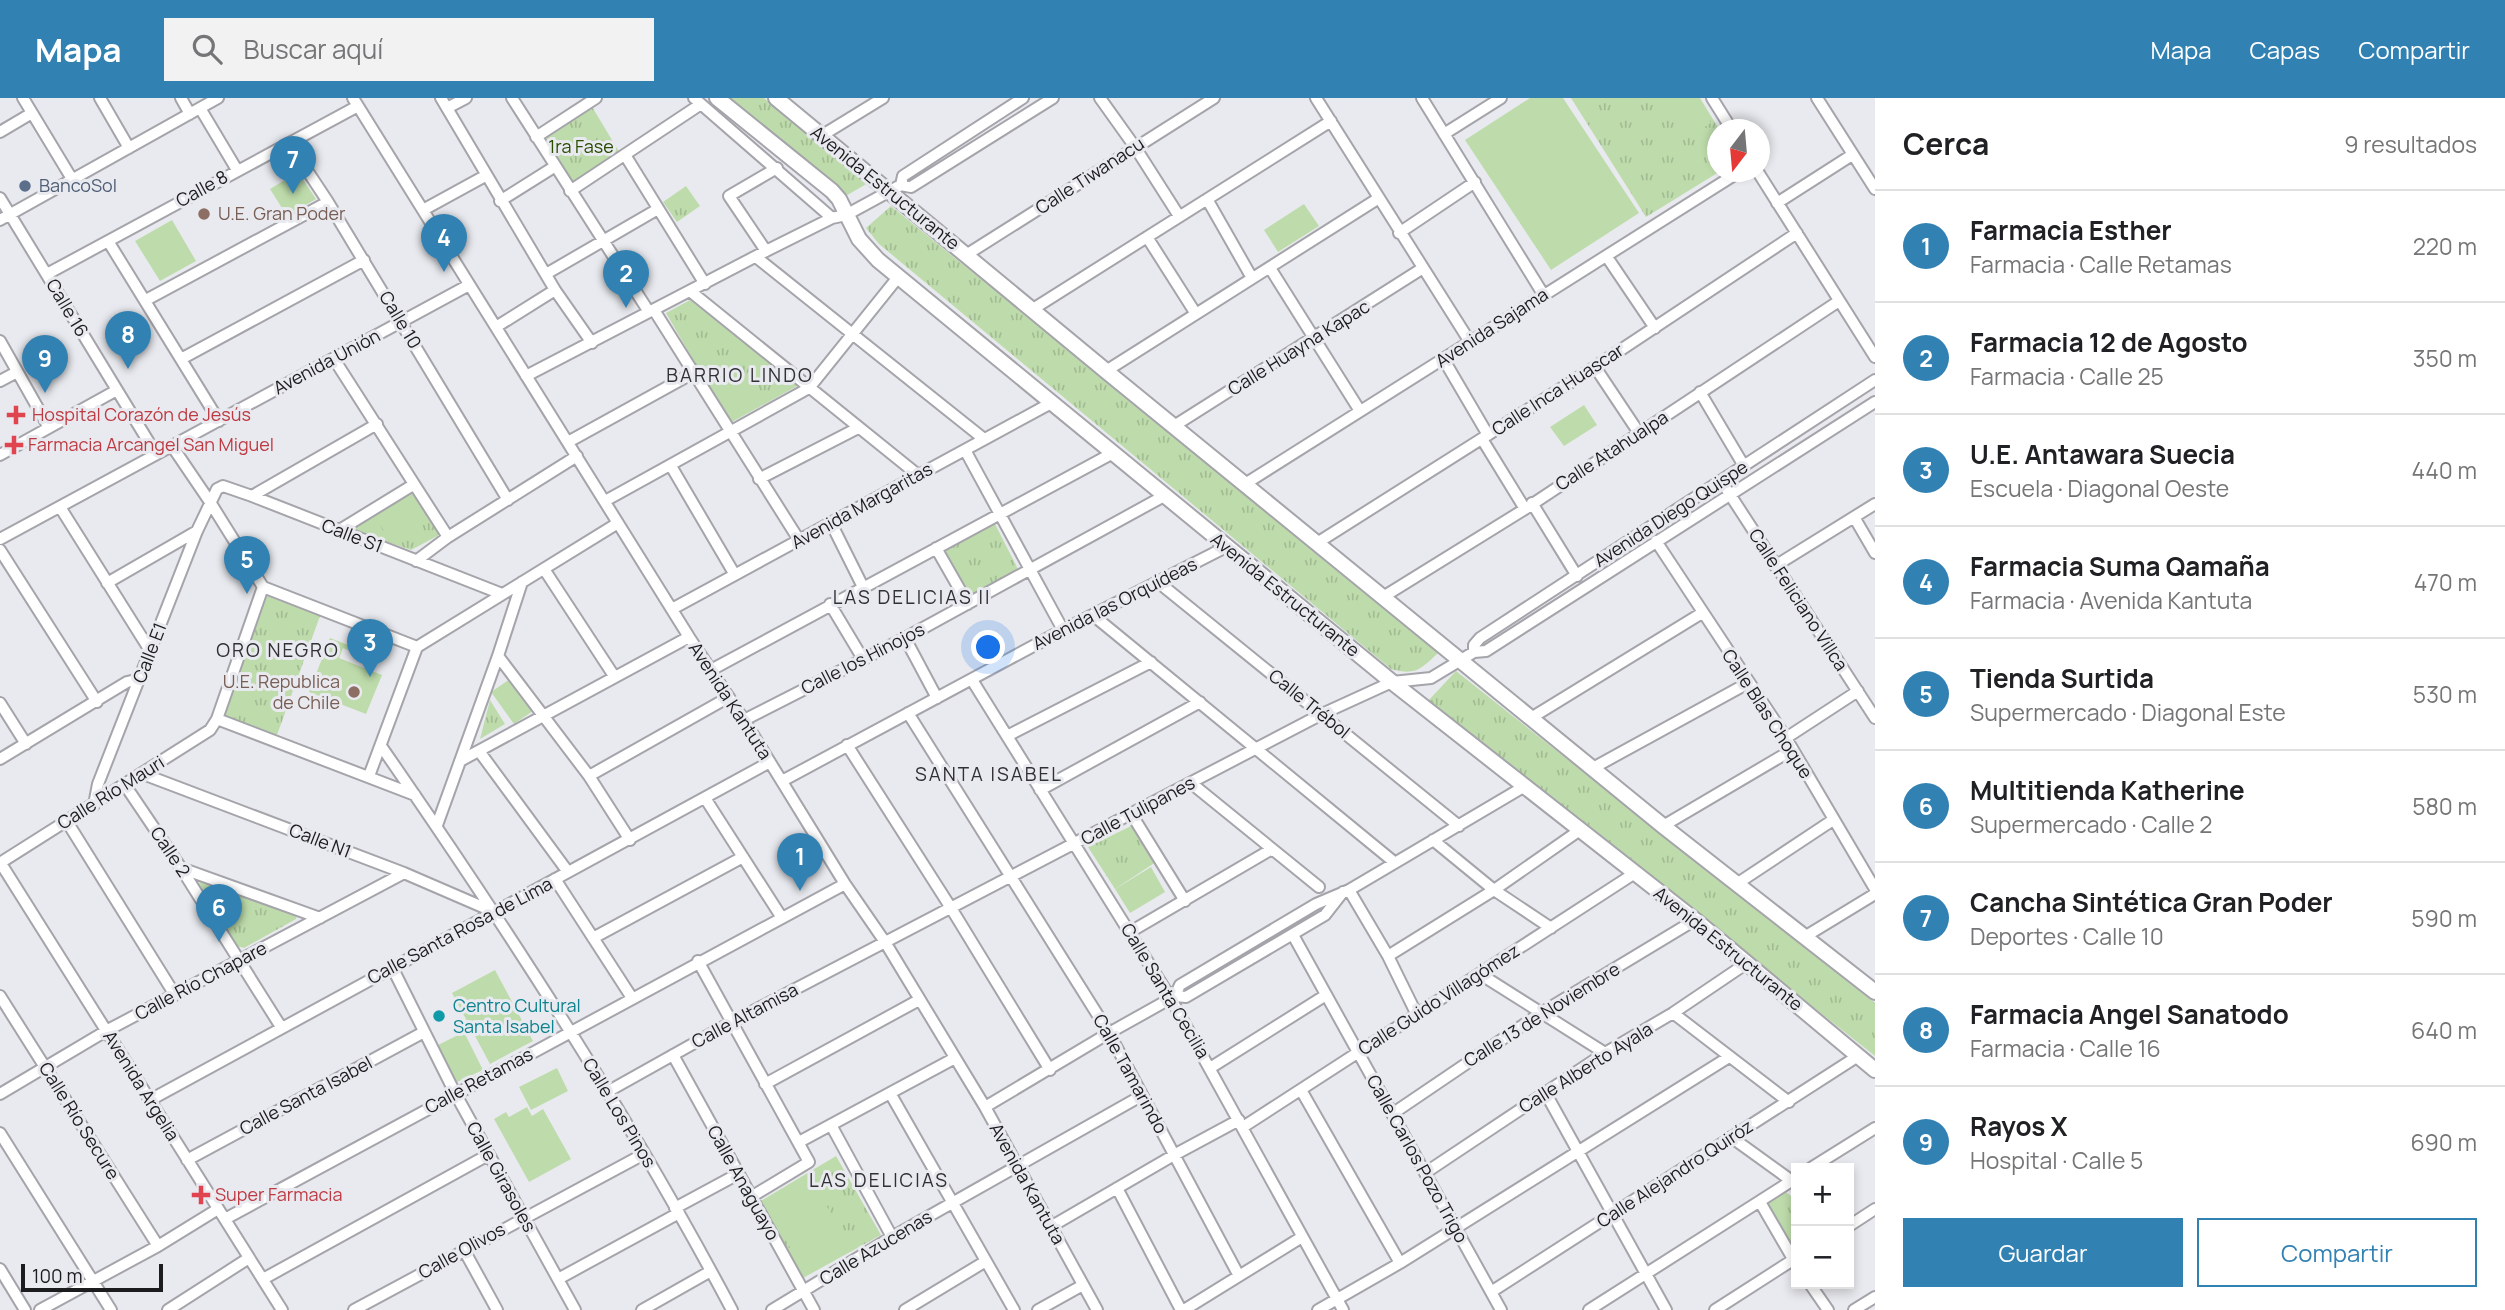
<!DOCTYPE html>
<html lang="es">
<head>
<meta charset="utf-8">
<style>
  :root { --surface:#fff; --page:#f2f2f2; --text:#202124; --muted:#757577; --line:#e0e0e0; --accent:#3281b3 }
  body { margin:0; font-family:Manrope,sans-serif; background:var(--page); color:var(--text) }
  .controls { position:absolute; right:21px; bottom:21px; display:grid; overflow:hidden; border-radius:0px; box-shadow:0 4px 10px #0003 }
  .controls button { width:63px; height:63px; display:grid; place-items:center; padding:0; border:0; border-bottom:2px solid var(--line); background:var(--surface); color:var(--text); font:35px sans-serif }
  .compass { position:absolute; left:1707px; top:21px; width:63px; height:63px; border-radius:50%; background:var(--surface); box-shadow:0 4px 10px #0003; rotate:196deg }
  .scale { position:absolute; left:21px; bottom:18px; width:142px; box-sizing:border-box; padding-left:7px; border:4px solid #1c1c1e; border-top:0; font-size:19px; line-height:24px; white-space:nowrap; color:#1c1c1e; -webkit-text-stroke:5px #e9eaef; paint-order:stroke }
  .you { position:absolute; left:989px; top:550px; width:24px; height:24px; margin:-18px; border:5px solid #fff; border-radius:50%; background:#1a73e8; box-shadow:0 0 0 10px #1a73e833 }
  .badge { display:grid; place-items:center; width:46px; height:46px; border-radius:50%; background:var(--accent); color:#fff; font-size:23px; font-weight:700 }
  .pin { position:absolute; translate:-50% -58px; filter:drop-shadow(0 2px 4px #0008) }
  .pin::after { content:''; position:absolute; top:37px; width:24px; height:21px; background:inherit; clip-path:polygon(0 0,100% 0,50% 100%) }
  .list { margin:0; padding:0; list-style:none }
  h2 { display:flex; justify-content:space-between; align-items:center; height:91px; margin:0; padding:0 28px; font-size:30px }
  h2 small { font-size:23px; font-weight:400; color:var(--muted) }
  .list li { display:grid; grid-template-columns:46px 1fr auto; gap:21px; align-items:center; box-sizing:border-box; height:112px; padding:0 28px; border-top:2px solid var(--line) }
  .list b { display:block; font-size:26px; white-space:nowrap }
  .list p { margin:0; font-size:23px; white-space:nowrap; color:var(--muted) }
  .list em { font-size:23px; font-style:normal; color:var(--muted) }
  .actions { display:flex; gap:14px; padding:21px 28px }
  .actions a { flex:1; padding:16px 0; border:2px solid var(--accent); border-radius:0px; text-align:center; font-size:24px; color:var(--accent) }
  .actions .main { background:var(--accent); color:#fff }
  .icon { flex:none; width:38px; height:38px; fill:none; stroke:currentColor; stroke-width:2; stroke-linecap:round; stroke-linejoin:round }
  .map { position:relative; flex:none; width:1875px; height:1212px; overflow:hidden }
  header { display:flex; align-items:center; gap:42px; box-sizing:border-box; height:98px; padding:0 35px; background:var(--accent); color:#fff }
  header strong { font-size:33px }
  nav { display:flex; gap:38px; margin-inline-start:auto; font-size:24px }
  .search { width:490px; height:63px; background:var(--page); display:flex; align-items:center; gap:18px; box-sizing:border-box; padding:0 24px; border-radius:0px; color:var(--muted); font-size:26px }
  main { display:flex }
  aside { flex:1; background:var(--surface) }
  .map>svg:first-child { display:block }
  .grass { fill:url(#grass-tufts) }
  .pitch { fill:#bedcab }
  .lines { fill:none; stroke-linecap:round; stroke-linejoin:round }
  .minor-casing { stroke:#a4a4aa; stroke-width:14 }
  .major-casing { stroke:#a4a4aa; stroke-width:18 }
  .minor { stroke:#fff; stroke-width:10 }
  .major { stroke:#fff; stroke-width:14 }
  .service-dot { fill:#5c6f8a; stroke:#e9eaef; stroke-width:2.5 }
  .education-dot { fill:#8d6e63; stroke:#e9eaef; stroke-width:2.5 }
  .health-dot { fill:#e0444e; stroke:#e9eaef; stroke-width:2.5 }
  .culture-dot { fill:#0f9aa8; stroke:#e9eaef; stroke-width:2.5 }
  .labels { text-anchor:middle; stroke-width:6; stroke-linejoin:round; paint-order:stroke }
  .park-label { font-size:18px; fill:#2a4d02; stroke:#e9eaef }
  .street-label { font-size:18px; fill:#1c1c1e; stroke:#e9eaef }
  .service-label { font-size:18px; fill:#4e5e75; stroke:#e9eaef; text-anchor:start }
  .education-label { font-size:18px; fill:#785e54; stroke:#e9eaef; text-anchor:start }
  .health-label { font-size:18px; fill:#be3a42; stroke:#e9eaef; text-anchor:start }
  .culture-label { font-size:18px; fill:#0d838f; stroke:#e9eaef; text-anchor:start }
  .neighbourhood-label { font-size:19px; letter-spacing:2px; fill:#313135; stroke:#e9eaef }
</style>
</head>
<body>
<header>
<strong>Mapa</strong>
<div class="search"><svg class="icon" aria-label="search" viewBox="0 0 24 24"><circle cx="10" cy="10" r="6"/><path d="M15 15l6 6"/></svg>Buscar aquí</div>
<nav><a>Mapa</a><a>Capas</a><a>Compartir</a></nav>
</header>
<main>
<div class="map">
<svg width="1875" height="1212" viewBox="0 0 1875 1212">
  <defs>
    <pattern id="grass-tufts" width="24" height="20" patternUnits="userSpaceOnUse" patternTransform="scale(1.75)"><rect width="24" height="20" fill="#bedcab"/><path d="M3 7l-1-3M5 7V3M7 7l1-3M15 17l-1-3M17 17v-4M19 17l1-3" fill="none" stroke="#a3bc93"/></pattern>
  </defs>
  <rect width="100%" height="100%" fill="#e9eaef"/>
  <path class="grass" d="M726 0H764L868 85 844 99Z
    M1571 0H1700L1719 31 1717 32 1719 74 1646 119Z
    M591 7 621 57 573 88 542 42Z
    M686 88 700 108 677 124 663 104Z
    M891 108 1439 554C1421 571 1416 578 1391 571L879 146 866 130Z
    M690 202 799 287 730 325 666 215Z
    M412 393 445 434 411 452 350 431Z
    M995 426 1019 473 969 499 944 452Z
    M267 498 320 518 277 637 223 617Z
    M1456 573 1875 905V958L1427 604Z
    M490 602 505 626 480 641Z
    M1133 727 1159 762 1115 791 1088 749Z
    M205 781 288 813 297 818 296 821 244 850 237 848 199 785Z
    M836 1058 881 1137 803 1180 759 1104Z
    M1782 1091 1796 1102V1157L1765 1107Z"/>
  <path class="pitch" d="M1530 0H1563L1639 115 1551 172 1465 42Z
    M1670 0H1695L1711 25 1686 40 1664 4Z
    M298 74 316 101 287 118 270 91Z
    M1304 106 1319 128 1278 154 1264 132Z
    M172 122 196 163 160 183 135 143Z
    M733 273 755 308 733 322 711 287Z
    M1584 307 1597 327 1564 348 1550 329Z
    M411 397 430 418 389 442 375 418Z
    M330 540 377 558 375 563 343 550 339 560 382 577 366 616 309 594Z
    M510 581 533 613 514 626 491 594Z
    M1151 769 1165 794 1130 815 1115 791Z
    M495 872 533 943 490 966 452 895Z
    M464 934 483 972 457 984 438 947Z
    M557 970 568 993 531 1012 519 989Z
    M527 1009 532 1018 543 1011 571 1061 529 1084 494 1021 506 1014 509 1019Z
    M811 1082 850 1147 803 1173 767 1107Z"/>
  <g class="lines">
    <g class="minor-casing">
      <path id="minor" d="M23 0 72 81
        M100 0 129 50
        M181 0 190 16
        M353 0 689 539 744 622 845 786 885 844 985 1009 1097 1212
        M441 0 555 192
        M512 0 649 214
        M694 0 832 120
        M1100 0 1135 49 1179 118
        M1316 0 1470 244
        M1422 0 1543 196
        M1712 0 1732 32
        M1817 0 1875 91
        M200 10 237 72
        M447 10 466 0
        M0 34 32 15
        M1444 36 1501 0
        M821 38 883 0
        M536 39 596 0
        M289 45 328 104 508 402
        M625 57 705 186
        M1758 74 1875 259
        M901 87 911 89 1053 0
        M570 93 701 6
        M0 100 156 356
        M1207 101 1252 180
        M500 103 554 69
        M1777 105 1852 57
        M423 112 485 78
        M0 122 218 0
        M1399 135 1475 84
        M1147 139 1196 216
        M108 143 219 323
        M766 153 729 98 777 70
        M966 157 1214 0
        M756 159 984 341
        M1607 159 1655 230
        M1270 170 1360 313
        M47 176 358 8
        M546 176 658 111
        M690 193 918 377
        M146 202 328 104
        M1033 211 1331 23
        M654 212 799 442
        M496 229 555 192 592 245
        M0 243 48 328
        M181 261 364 162
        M334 261 448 439
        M1444 262 1488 337
        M1595 269 1639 335
        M1106 273 1379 100
        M526 278 766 153 832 120 846 117 901 87 903 78 1023 0
        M0 283 17 274
        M1700 294 1744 368
        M1174 328 1423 170
        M1482 341 1525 411
        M568 344 693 275
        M172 348 210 404 263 489
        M965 352 1063 532
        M0 357 117 292
        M671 368 735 477
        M759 381 858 330
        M1245 386 1739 74
        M1727 392 1875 620
        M252 398 377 326
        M605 403 809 290 899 178
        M1532 405 1577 478
        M60 409 151 554
        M1854 419 1875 455
        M831 425 863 489
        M338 433 413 387
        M0 441 469 187
        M1656 443 1786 640 1875 791
        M1317 445 1595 269 1797 135
        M936 450 968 506
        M0 452 97 604
        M416 463 448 439 577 358
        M1775 468 1875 406
        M544 471 614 578
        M1158 484 1459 728
        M107 485 197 433
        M263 489 417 549
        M1383 499 1525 411 1839 203
        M830 506 863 561
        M672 511 1053 304
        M1094 518 1394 764
        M905 540 937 600
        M417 549 618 425
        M1474 554V547L1480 540 1875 282
        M498 558 589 678 630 742
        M711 572 1113 355
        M972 582 1171 901 1343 1212
        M0 605 26 646
        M908 615 1109 935 1239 1178
        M1531 620 1702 515
        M217 621 415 697
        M744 622 905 540 1164 398
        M1007 638 1151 564
        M1786 640 1858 593
        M847 647 951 810 1050 972
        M381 648C507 830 628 1016 732 1212
        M479 653 568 774
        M0 661 127 584 140 581
        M460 663 689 539
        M1593 670 1748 585
        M143 676 404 775 492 813
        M369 678 417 549
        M589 678 729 599
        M782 683 1063 532 1226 449
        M1191 685 1319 789
        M125 687 181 770 281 929
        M1040 692 1200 604
        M705 700 782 820
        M94 707 98 686 197 433 217 391 223 388 252 398 502 496
        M1132 717 1185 803
        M66 722 175 897
        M437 727 498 558 522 484
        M1663 728 1792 652
        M1433 742 1494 792 1551 830
        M0 764 282 1212
        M0 765 210 632 217 621 263 489
        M181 770 320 820
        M555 781 632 900
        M1738 785 1833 722
        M1349 792 1388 858 1417 917
        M1130 834 1272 751
        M1293 837 1501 1212
        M1806 838 1875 796
        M593 840 743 759
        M1388 858 1494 792 1580 732
        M698 863 809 1064 751 1099
        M392 869 455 995 575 1212
        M1480 876 1605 955
        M0 898 158 1148
        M1175 898 1180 887 1316 806 1349 792 1525 688
        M1673 915 1789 1004
        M673 957 814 1212
        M1210 970 1326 897
        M765 986 919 902
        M1301 992 1400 1165
        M607 994 732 924 1322 616 1392 584 1431 580 1474 554 1486 553 1875 304
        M1545 994 1666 1212
        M890 995 1014 1212
        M0 996 106 933 404 775
        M150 1002 770 664
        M985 1009 1109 935 1175 898 1186 899 1325 817 1343 794
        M1392 1016 1541 915 1695 822
        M831 1027 892 1139
        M1243 1029 1635 775
        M0 1035 111 1212
        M1731 1039 1796 1086
        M799 1044 955 960
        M187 1062 424 934
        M1811 1070 1875 1030
        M1425 1075 1605 955 1673 915 1747 865
        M1117 1090 1181 1212
        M1760 1104 1796 1166
        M675 1110 738 1076
        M225 1121C431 1008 638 897 845 786
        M1052 1128 1174 1057 1239 1022
        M1849 1128 1875 1111
        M464 1152 497 1212
        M0 1171 25 1212
        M263 1181 488 1057
        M558 1181 679 1115
        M1810 1186 1828 1212
        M1491 1194 1858 958
        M40 1212 158 1148 218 1111
        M168 1212 249 1160
        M354 1212 644 1056
        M642 1212 711 1173
        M772 1212 892 1139 1141 998
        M905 1212 986 1163
        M1038 1212 1083 1187
        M1184 1212 1302 1139
        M1318 1212 1400 1165 1729 959
        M1589 1212 1796 1080
        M1715 1212 1796 1160
        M1854 1212 1875 1199"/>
    </g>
    <g class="major-casing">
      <path id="major" d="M717 0 832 93 839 101 859 141 878 162 1392 584 1695 822 1875 972
        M776 0 1106 273 1663 728 1875 894"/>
    </g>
    <use href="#minor" class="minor"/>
    <use href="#major" class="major"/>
  </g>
  <circle class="service-dot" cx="25" cy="88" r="7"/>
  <g class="education-dot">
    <circle cx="204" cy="116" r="7"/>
    <circle cx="354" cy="594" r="7"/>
  </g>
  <g class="health-dot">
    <path d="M12.5 306.5h7v7h7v7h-7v7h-7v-7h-7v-7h7z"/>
    <path d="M10.5 336.5h7v7h7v7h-7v7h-7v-7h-7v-7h7z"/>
    <path d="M197.5 1086.5h7v7h7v7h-7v7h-7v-7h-7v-7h7z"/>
  </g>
  <circle class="culture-dot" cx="439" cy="918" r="7"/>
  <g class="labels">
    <g class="park-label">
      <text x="581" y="55">1ra Fase</text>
    </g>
    <g class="street-label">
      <text transform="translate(1090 78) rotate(-33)" y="6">Calle Tiwanacu</text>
      <text transform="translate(885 90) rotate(39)" y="6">Avenida Estructurante</text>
      <text transform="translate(202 91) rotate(-29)" y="6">Calle 8</text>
      <text transform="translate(67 210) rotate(59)" y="6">Calle 16</text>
      <text transform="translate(400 222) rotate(59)" y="6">Calle 10</text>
      <text transform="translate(1492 230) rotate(-33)" y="6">Avenida Sajama</text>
      <text transform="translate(1299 250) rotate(-32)" y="6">Calle Huayna Kapac</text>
      <text transform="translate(327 264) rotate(-28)" y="6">Avenida Unión</text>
      <text transform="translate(1558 292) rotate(-33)" y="6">Calle Inca Huascar</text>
      <text transform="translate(1612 353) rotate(-33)" y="6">Calle Atahualpa</text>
      <text transform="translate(862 408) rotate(-29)" y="6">Avenida Margaritas</text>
      <text transform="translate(1671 416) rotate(-33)" y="6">Avenida Diego Quispe</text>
      <text transform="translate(352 438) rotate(21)" y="6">Calle S1</text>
      <text transform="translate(1285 497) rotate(39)" y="6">Avenida Estructurante</text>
      <text transform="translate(1798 502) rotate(57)" y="6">Calle Feliciano Villca</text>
      <text transform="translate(1115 506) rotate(-27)" y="6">Avenida las Orquídeas</text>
      <text transform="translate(150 555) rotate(-69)" y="6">Calle E1</text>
      <text transform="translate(863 561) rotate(-27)" y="6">Calle los Hinojos</text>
      <text transform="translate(730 603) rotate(57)" y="6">Avenida Kantuta</text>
      <text transform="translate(1309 606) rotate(39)" y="6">Calle Trébol</text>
      <text transform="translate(1767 616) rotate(57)" y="6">Calle Blas Choque</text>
      <text transform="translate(111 695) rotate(-32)" y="6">Calle Río Mauri</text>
      <text transform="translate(1138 713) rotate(-28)" y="6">Calle Tulipanes</text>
      <text transform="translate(320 743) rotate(21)" y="6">Calle N1</text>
      <text transform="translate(170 754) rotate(56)" y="6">Calle 2</text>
      <text transform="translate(460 833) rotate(-28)" y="6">Calle Santa Rosa de Lima</text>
      <text transform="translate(1728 851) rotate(39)" y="6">Avenida Estructurante</text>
      <text transform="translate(201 883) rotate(-28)" y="6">Calle Río Chapare</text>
      <text transform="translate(1165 893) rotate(59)" y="6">Calle Santa Cecilia</text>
      <text transform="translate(1439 902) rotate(-33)" y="6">Calle Guido Villagómez</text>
      <text transform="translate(1542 917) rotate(-32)" y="6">Calle 13 de Noviembre</text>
      <text transform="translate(745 918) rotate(-28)" y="6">Calle Altamisa</text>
      <text transform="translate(1586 970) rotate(-32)" y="6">Calle Alberto Ayala</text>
      <text transform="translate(1130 976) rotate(61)" y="6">Calle Tamarindo</text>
      <text transform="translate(479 983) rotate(-28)" y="6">Calle Retamas</text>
      <text transform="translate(141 988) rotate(58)" y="6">Avenida Argelia</text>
      <text transform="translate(306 998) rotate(-28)" y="6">Calle Santa Isabel</text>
      <text transform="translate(619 1015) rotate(59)" y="6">Calle Los Pinos</text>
      <text transform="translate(79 1023) rotate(58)" y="6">Calle Río Secure</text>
      <text transform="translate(1417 1061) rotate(61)" y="6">Calle Carlos Pozo Trigo</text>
      <text transform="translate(1675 1076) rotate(-33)" y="6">Calle Alejandro Quiróz</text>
      <text transform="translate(501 1079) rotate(61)" y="6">Calle Girasoles</text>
      <text transform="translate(743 1085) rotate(61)" y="6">Calle Anaguayo</text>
      <text transform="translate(1027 1086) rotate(61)" y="6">Avenida Kantuta</text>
      <text transform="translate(876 1150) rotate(-31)" y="6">Calle Azucenas</text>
      <text transform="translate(462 1153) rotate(-29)" y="6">Calle Olivos</text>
    </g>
    <g class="service-label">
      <text x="39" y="94">BancoSol</text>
    </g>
    <g class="education-label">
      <text x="218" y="122">U.E. Gran Poder</text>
      <text x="340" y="590" text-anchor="end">U.E. Republica<tspan x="340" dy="21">de Chile</tspan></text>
    </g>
    <g class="health-label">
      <text x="32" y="323">Hospital Corazón de Jesús</text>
      <text x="28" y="353">Farmacia Arcangel San Miguel</text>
      <text x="215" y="1103">Super Farmacia</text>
    </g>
    <g class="culture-label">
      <text x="453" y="914">Centro Cultural<tspan x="453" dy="21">Santa Isabel</tspan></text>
    </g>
    <g class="neighbourhood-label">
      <text x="740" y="284">BARRIO LINDO</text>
      <text x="912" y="506">LAS DELICIAS II</text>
      <text x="278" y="559">ORO NEGRO</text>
      <text x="989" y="683">SANTA ISABEL</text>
      <text x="879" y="1089">LAS DELICIAS</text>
    </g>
  </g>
</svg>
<div class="controls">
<button>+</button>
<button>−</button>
</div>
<svg class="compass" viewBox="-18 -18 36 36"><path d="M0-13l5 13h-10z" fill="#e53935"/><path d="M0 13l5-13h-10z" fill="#757577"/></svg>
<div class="scale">100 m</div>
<div class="you"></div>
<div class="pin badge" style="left:800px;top:793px">1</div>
<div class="pin badge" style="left:626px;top:210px">2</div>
<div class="pin badge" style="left:370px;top:579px">3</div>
<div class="pin badge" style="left:444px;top:174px">4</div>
<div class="pin badge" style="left:247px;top:496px">5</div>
<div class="pin badge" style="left:219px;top:844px">6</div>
<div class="pin badge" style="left:293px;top:96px">7</div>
<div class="pin badge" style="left:128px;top:271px">8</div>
<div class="pin badge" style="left:45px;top:295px">9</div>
</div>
<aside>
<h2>Cerca<small>9 resultados</small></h2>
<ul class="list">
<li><span class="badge">1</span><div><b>Farmacia Esther</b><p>Farmacia · Calle Retamas</p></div><em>220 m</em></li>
<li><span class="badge">2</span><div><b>Farmacia 12 de Agosto</b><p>Farmacia · Calle 25</p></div><em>350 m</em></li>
<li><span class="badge">3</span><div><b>U.E. Antawara Suecia</b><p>Escuela · Diagonal Oeste</p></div><em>440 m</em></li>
<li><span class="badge">4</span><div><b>Farmacia Suma Qamaña</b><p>Farmacia · Avenida Kantuta</p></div><em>470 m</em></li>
<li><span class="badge">5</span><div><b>Tienda Surtida</b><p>Supermercado · Diagonal Este</p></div><em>530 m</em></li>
<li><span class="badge">6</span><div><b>Multitienda Katherine</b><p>Supermercado · Calle 2</p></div><em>580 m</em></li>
<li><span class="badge">7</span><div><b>Cancha Sintética Gran Poder</b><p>Deportes · Calle 10</p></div><em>590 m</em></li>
<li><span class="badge">8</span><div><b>Farmacia Angel Sanatodo</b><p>Farmacia · Calle 16</p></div><em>640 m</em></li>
<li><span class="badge">9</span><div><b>Rayos X</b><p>Hospital · Calle 5</p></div><em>690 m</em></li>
</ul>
<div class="actions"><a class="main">Guardar</a><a>Compartir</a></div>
</aside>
</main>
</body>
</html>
